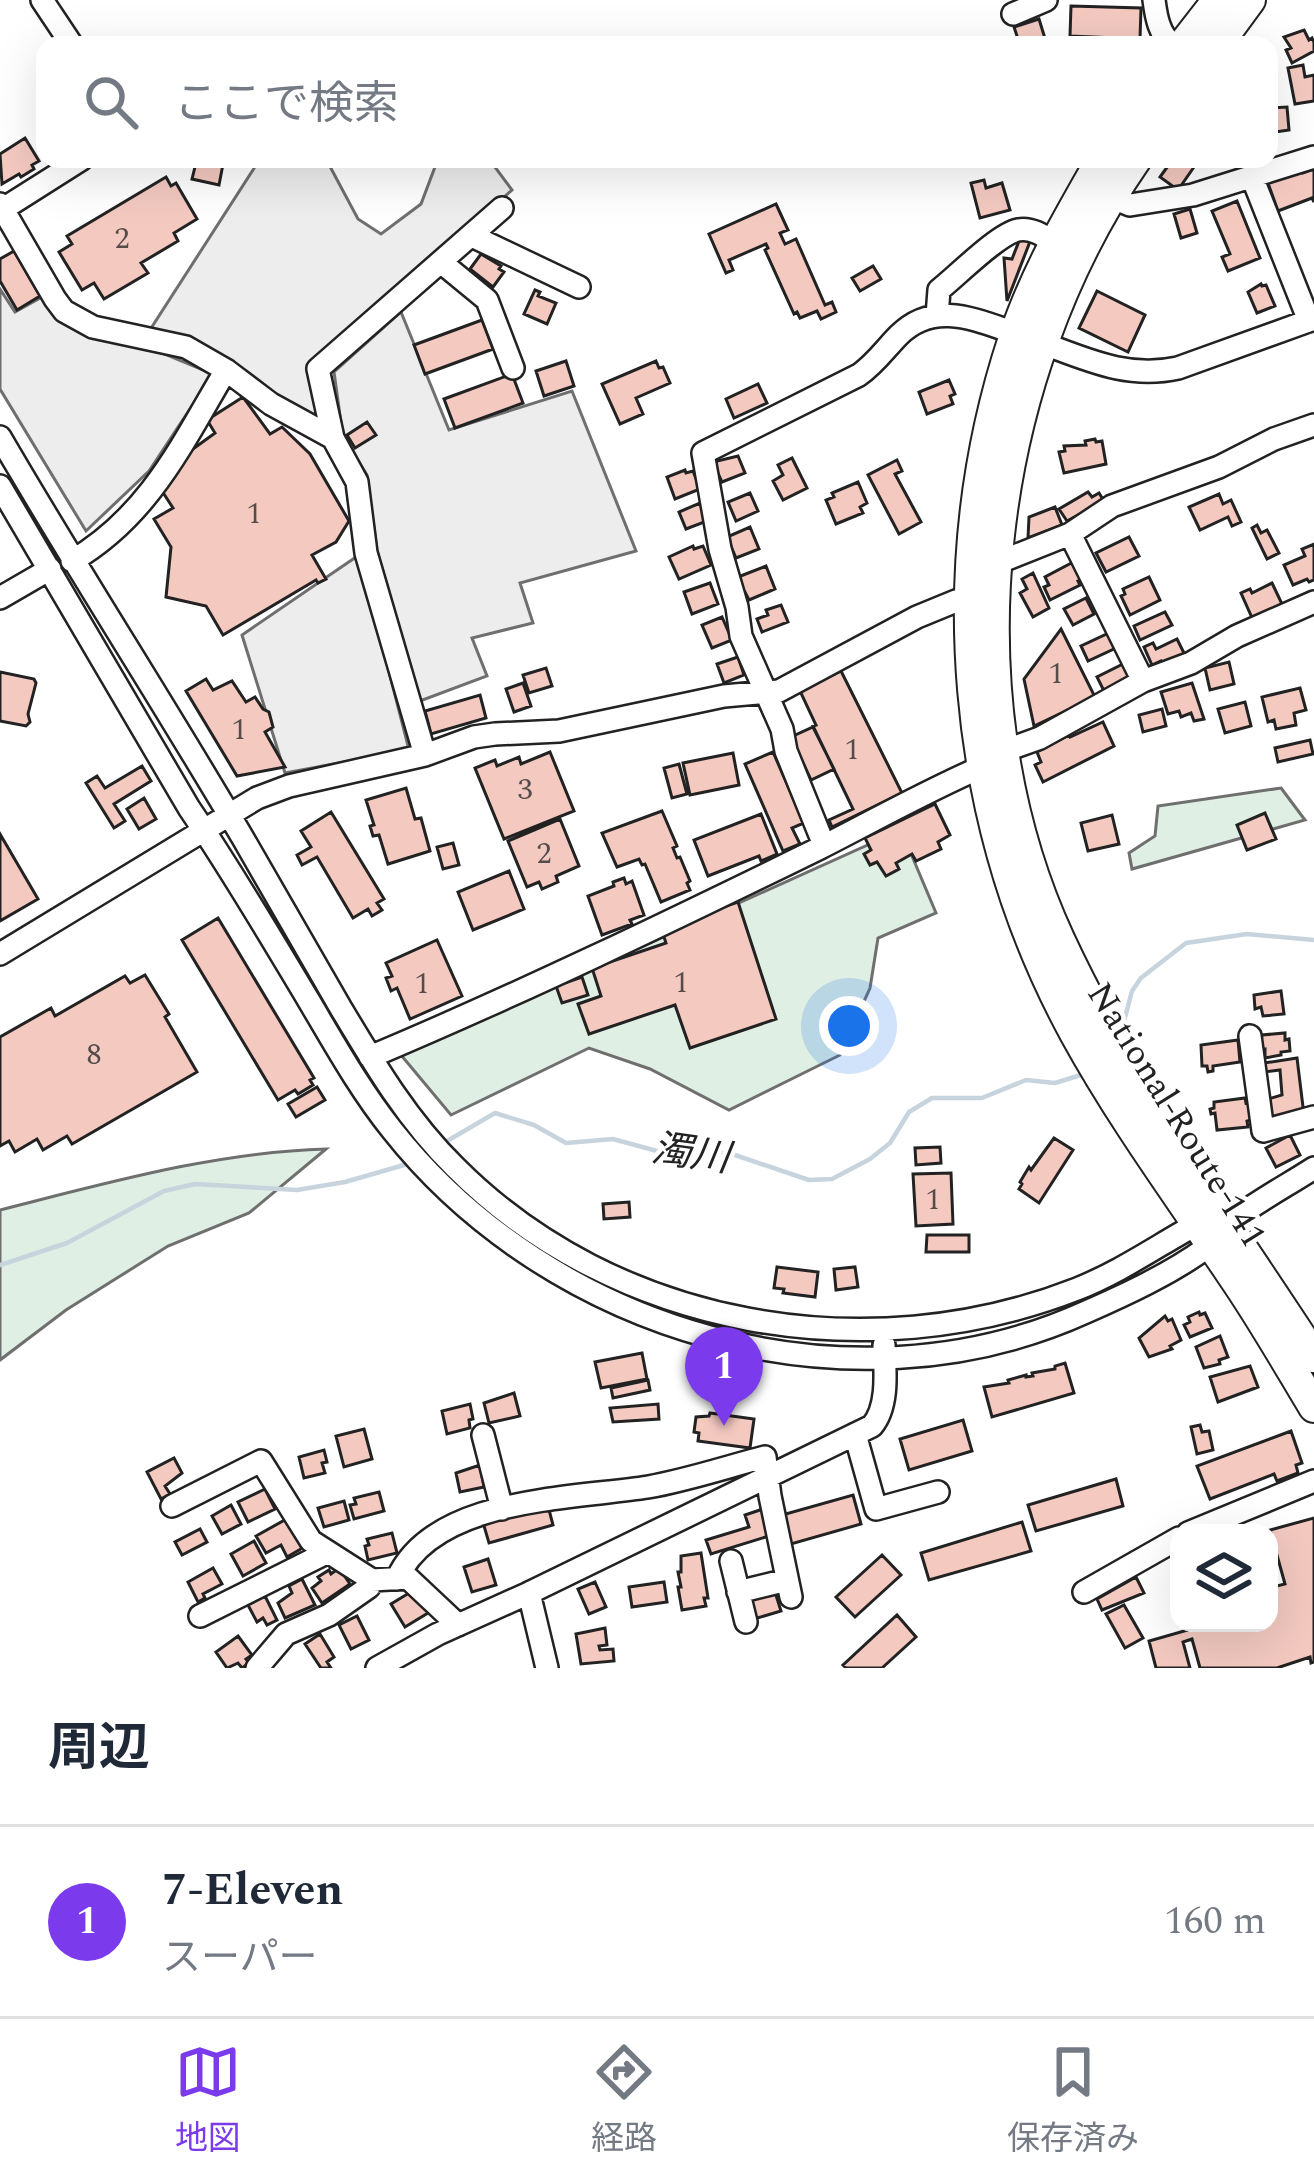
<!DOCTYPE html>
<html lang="ja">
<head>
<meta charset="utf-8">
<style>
  :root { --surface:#fff; --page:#f6f6f7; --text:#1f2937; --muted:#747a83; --line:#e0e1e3; --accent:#7c3aed }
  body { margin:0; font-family:Spectral,"Noto Sans JP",serif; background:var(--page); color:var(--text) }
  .controls { position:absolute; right:36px; bottom:36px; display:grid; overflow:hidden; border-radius:24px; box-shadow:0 12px 48px #0002 }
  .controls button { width:108px; height:108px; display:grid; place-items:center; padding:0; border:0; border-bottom:3px solid var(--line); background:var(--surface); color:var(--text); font:60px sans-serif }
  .you { position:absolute; left:849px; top:1026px; width:42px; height:42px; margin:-30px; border:9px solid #fff; border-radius:50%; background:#1a73e8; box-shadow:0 0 0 18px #1a73e833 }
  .badge { display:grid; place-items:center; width:78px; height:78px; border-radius:50%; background:var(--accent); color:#fff; font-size:39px; font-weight:700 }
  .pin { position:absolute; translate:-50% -99px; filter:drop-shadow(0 3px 6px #0008) }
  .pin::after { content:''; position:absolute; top:63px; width:42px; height:36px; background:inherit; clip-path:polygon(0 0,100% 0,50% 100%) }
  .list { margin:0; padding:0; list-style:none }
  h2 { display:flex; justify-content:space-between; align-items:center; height:156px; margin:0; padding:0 48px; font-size:51px }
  h2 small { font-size:39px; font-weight:400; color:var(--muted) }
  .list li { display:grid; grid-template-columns:78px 1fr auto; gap:36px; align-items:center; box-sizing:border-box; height:192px; padding:0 48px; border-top:3px solid var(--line) }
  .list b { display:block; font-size:45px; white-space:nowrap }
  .list p { margin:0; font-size:39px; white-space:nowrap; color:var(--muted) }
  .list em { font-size:39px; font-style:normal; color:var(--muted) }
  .icon { flex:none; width:66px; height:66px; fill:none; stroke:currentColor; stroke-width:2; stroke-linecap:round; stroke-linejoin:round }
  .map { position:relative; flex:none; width:1314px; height:1668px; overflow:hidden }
  .search { position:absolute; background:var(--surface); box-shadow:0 12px 48px #0002; left:36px; right:36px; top:36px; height:132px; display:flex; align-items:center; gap:30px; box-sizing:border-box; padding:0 42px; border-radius:24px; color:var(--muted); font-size:45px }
  .sheet { height:348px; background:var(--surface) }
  nav { display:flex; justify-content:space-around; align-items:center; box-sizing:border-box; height:168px; border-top:3px solid var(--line); background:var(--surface); font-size:33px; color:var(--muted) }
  nav a { display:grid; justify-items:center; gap:6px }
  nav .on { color:var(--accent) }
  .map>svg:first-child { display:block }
  .green { fill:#e0efe3; stroke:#6f6f6f; stroke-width:3 }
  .parking { fill:#ededed; stroke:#6f6f6f; stroke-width:3 }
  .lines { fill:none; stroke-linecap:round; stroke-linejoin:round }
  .stream { stroke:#c7d3dd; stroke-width:4.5 }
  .building { fill:#f3c9c0; stroke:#222; stroke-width:3 }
  .minor-casing { stroke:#222; stroke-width:26 }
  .highway-casing { stroke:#222; stroke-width:34 }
  .minor { stroke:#fff; stroke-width:21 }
  .highway { stroke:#fff; stroke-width:30 }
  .labels { text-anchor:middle; stroke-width:9; stroke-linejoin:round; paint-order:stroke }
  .number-label { font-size:30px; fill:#564c4a }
  .street-label { font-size:36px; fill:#222; stroke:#fff }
  .water-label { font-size:39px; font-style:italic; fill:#222; stroke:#fff }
</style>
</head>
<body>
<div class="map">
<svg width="1314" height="1668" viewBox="0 0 1314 1668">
  <rect width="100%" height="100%" fill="#fff"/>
  <path class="green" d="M1281 788 1305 820 1132 869 1129 853 1155 836 1158 806Z
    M901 830 936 913 878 938 870 988 840 1055 729 1110 650 1069 589 1048 451 1115 401 1055Z
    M326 1149 249 1213 168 1246 66 1310 0 1360V1210C107 1183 216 1152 326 1149Z"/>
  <path class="parking" d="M260 159H326L358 219 381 234 421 204 438 159H489L512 190 313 366 321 424 148 333Z
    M0 289 15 312 42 297 70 327 160 352 213 374 149 471 86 531 0 389Z
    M401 312 449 430 572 391 636 551 520 583 533 623 472 638 487 676 420 701 377 551 367 475 343 437 334 372Z
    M359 555 409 750 285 773 242 635Z"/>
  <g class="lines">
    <path class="stream" d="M1121 1035 1124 1031 1123 1025 1132 991 1141 978 1186 943 1247 934 1314 940
      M442 1144 495 1113 534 1125 566 1143 613 1139 657 1151 729 1153 809 1180 832 1179 870 1159 890 1143 909 1112 932 1098H982L1026 1080 1055 1083 1084 1074
      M0 1265 67 1243 164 1191 195 1184 297 1190 345 1182 411 1163"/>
  </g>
  <path class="building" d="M1071 6 1141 8 1140 39 1070 36Z
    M1039 19 1047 45H1020L1014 27Z
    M1304 30 1309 40 1312 38 1314 42V51L1292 63 1286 50 1291 48 1284 37Z
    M1303 65 1305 77 1314 75V101L1295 104 1288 68Z
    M1287 107 1289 130 1275 132V136L1269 137V108Z
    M25 138 39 161 32 165 34 169 21 177 19 174 2 184 0 154Z
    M197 159H224L219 185 192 179Z
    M1173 159H1182L1194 167 1178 190 1160 177Z
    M1314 169V202L1312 198 1278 211 1268 183 1302 171 1303 173Z
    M166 177 171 186 176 183 197 219 174 233 178 241 141 263 148 273 104 299 94 283 82 290 59 252 72 244 67 236Z
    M984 180 986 188 1002 183 1010 210 980 218 971 183Z
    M1237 201 1260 258 1228 271 1222 257 1230 254 1212 211Z
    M776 204 788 230 780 233 785 244 796 239 825 305 832 302 836 312 821 319 817 311 800 318 797 312 794 314 765 250 768 248 766 244 729 260 733 270 726 273 709 234Z
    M1190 209 1197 233 1181 238 1174 214Z
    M1021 236 1031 239 1007 301 1004 258 1012 259Z
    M14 251 40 296 17 310 0 281V259Z
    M481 254 501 266 499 269 504 272 493 287 470 269Z
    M873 266 881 279 860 291 852 278Z
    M1261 284 1262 286 1266 285 1275 306 1257 313 1248 292Z
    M535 290 540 292 538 296 556 303 547 324 524 314Z
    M1097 291 1145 315 1128 352 1079 328Z
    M482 320 493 349 425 374 414 345Z
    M566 361 574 386 544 396 536 371Z
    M656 361 659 368 663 367 670 383 636 398 643 414 620 424 602 384Z
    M512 374 523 403 455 428 444 399Z
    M949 380 955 394 950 396 953 404 927 414 919 392Z
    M758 384 767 403 734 418 726 399Z
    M243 397 270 434 282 427 310 454 349 521 336 542 312 555 326 579 318 583 316 580 223 635 206 606 166 597 171 547 154 519 173 508 162 491 186 454 215 433 207 420Z
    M367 422 376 435 355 448 347 435Z
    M1095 439 1096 442 1102 441 1106 464 1064 473 1059 452 1065 451 1064 446 1086 445 1085 441Z
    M738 456 745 473 722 482 713 462Z
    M792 458 807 488 783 500 773 481 783 475 778 465Z
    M897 460 902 471 895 474 921 522 899 534 868 475Z
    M685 470 686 473 693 471 700 489 675 499 667 477Z
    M858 482 867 503 860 507 863 513 836 524 826 500 834 497 832 493Z
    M1088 492 1092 497 1099 493 1104 501 1067 521 1059 509Z
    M750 493 758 511 736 521 728 502Z
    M1219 494 1223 504 1231 500 1241 522 1232 526 1228 517 1200 530 1189 507Z
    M700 503 707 521 686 529 679 512Z
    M1055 507 1062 525 1028 538 1029 517Z
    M1257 525 1261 533 1267 530 1279 553 1267 559 1252 528Z
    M750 527 759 549 736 558 727 537Z
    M1129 537 1139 556 1106 572 1096 553Z
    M1314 544V580L1309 582 1307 579 1293 585 1284 565 1305 556 1302 549Z
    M693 546 694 549 703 546 711 565 679 579 669 557Z
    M1077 560 1085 578 1078 581 1080 585 1050 600 1044 587 1049 585 1045 577Z
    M766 566 775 589 749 600 745 592 742 593 738 577Z
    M1033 573 1049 608 1033 617 1020 593 1027 589 1022 579Z
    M1149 577 1160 600 1130 615 1121 596 1125 594 1123 589Z
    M710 583 718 604 692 614 684 592Z
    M1272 583 1283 606 1253 620 1241 593 1250 589 1252 593Z
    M1086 598 1094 614 1073 625 1064 609Z
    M781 605 788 622 762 632 757 619 768 615 766 610Z
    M1165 612 1172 625 1140 640 1134 626Z
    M722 617 732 640 712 648 702 625Z
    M1061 629 1095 697 1034 726 1024 679Z
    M1111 632 1118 647 1088 661 1081 646Z
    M1177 639 1185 655 1163 665 1161 661 1152 665 1144 647 1153 643 1156 649Z
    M738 657 744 675 724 683 717 664Z
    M1229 662 1234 684 1210 690 1205 668Z
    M1125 663 1132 677 1104 691 1097 677Z
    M546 668 552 686 529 693 523 675Z
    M841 671 902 793 832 827 829 820 853 809 813 726 816 725 800 691Z
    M0 672 34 679 36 683 28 714 30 722 26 726 0 721Z
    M206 679 213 690 232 681 246 702 255 697 263 709 269 712 273 727 265 732 285 767 237 776 186 691Z
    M523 683 531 706 514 712 506 689Z
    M1192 683 1204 719 1194 721 1191 713 1181 717 1179 711 1168 714 1161 692Z
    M1300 688 1306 710 1294 713 1296 725 1276 729 1274 720 1268 722 1262 697Z
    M480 695 486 718 431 734 425 711Z
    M1245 702 1251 726 1225 733 1218 709Z
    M1162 709 1166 726 1143 732 1139 715Z
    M1103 722 1114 746 1043 782 1035 765 1041 762 1037 752 1069 735 1070 737Z
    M813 727 834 769 811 780 791 737Z
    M1310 740 1313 754 1278 762 1275 748Z
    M550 752 574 811 504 839 475 768 495 760 497 766 519 757 521 764Z
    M773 752 804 823 792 828 800 844 783 851 745 764Z
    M733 753 739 785 690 795 683 763Z
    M679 764 687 794 672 798 664 768Z
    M142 766 151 781 114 804 125 821 114 828 86 783 97 776 105 788Z
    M406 788 415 819 421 818 430 851 388 864 379 835 373 836 370 826 374 825 366 800Z
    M144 798 156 819 139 829 127 809Z
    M935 804 950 835 938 842 941 849 916 861 912 854 896 863 899 869 886 876 877 862 870 865 864 854 871 850 865 838Z
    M662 811 677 846 673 848 677 858 680 857 690 881 687 883 690 890 661 902 645 864 642 865 639 859 617 867 602 833Z
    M331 812 384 899 377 903 382 910 372 916 368 909 353 918 317 857 302 865 297 855 311 847 301 831Z
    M1265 813 1276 839 1247 850 1237 825Z
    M761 814 777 854 761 861 759 856 708 876 694 840Z
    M1112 815 1119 844 1088 851 1081 823Z
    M560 819 579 866 556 876 558 882 542 889 539 882 527 887 508 841Z
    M0 834 38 899 0 921Z
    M453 843 459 865 443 869 437 847Z
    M509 871 524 909 473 930 458 892Z
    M624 878 626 884 632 881 644 915 630 920 632 924 602 935 588 896 614 886 613 882Z
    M738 902 776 1019 690 1048 675 1005 589 1034 578 1004 601 996 592 968 666 943 661 928Z
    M218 918 314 1078 310 1080 313 1085 298 1094 295 1090 278 1100 182 940Z
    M437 940 462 996 410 1019 397 988 391 991 386 978 392 976 386 963Z
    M145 975 169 1014 165 1017 197 1072 72 1144 67 1136 43 1150 37 1139 15 1152 9 1141 0 1146V1037L51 1008 55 1016 125 976 130 983Z
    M582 977 588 995 562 1003 556 986Z
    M1281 991 1284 1014 1263 1016 1261 1007 1255 1009 1254 995Z
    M1285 1033V1040L1289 1039 1290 1051 1281 1052V1055L1265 1058V1049L1260 1050 1262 1035Z
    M1238 1040 1240 1062 1213 1066V1071L1208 1072 1207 1066H1202L1201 1045Z
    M1297 1058 1304 1115 1269 1120 1265 1100 1282 1095 1280 1070 1264 1072 1258 1064Z
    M317 1087 325 1100 296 1117 288 1104Z
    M1245 1098 1246 1103 1249 1102 1251 1120 1247 1121 1248 1127 1217 1130 1215 1113 1211 1114 1210 1109 1214 1108V1102Z
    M1290 1135 1300 1155 1276 1167 1266 1148Z
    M1054 1138 1073 1150 1039 1203 1019 1189 1022 1184 1020 1182 1029 1167 1031 1170Z
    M940 1147 941 1163 916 1165 915 1148Z
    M951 1173 953 1224 916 1226 913 1174Z
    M629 1202 630 1217 604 1219 603 1204Z
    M927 1235H969V1252H926Z
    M777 1267 818 1272 815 1297 783 1293 784 1289 774 1288Z
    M855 1267 858 1287 836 1290 834 1269Z
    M1199 1312 1200 1315 1205 1313 1212 1328 1190 1337 1184 1325 1190 1322 1188 1317Z
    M1165 1316 1168 1321 1172 1319 1181 1340 1170 1346 1172 1349 1149 1357 1139 1338Z
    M1220 1336 1228 1357 1219 1360 1220 1364 1204 1368 1196 1347Z
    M642 1353 647 1379 601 1388 595 1362Z
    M1065 1363 1074 1393 992 1417 984 1387 1009 1383 1008 1380 1026 1375V1377L1033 1376 1032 1373 1055 1369V1366Z
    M1250 1366 1258 1387 1218 1402 1210 1377Z
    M648 1380 650 1390 613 1398 611 1388Z
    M514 1393 520 1416 489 1423 484 1403Z
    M470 1404 473 1419 469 1420 470 1428 447 1434 442 1411Z
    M658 1404 659 1419 613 1422 610 1408Z
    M710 1413 754 1419 750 1448 698 1441 699 1433 694 1432 696 1417 709 1416Z
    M963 1420 972 1451 909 1470 900 1439Z
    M1200 1425 1202 1432 1209 1431 1213 1450 1197 1454 1191 1427Z
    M364 1429 372 1459 344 1467 336 1436Z
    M1291 1431 1302 1463 1296 1465 1298 1473 1277 1481 1274 1474 1210 1499 1197 1466Z
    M324 1450 327 1462 322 1463 325 1473 304 1478 299 1457Z
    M174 1458 182 1473 165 1486 170 1494 161 1499 147 1472Z
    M480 1465 484 1487 460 1492 456 1473Z
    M1116 1479 1123 1506 1036 1531 1028 1505Z
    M265 1489 275 1509 248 1522 238 1502Z
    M379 1492 384 1511 354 1519 350 1505 356 1504 354 1498Z
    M853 1495 861 1524 791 1544 782 1515Z
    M344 1501 349 1520 324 1527 318 1508Z
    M547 1502 553 1525 489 1543 482 1519Z
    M231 1505 241 1524 222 1534 212 1516Z
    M763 1509 772 1535 711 1554 706 1540 749 1527 745 1515Z
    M290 1517 306 1546 287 1557 281 1545 266 1553 256 1536Z
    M1314 1518V1662L1311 1663 1310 1657 1277 1668H1200L1192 1639 1183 1642 1190 1668H1156L1149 1641 1212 1623H1269V1588L1285 1584 1270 1530Z
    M1022 1522 1031 1551 929 1580 921 1553Z
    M200 1529 207 1542 182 1555 175 1542Z
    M392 1533 397 1553 368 1560 365 1546 369 1545 367 1539Z
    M254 1541 266 1563 243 1576 231 1554Z
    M701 1553 708 1598H704L706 1606 682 1610 678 1587H681L678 1572H681V1556Z
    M882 1555 901 1575 855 1617 836 1597Z
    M488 1559 496 1585 472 1592 464 1567Z
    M213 1568 222 1584 203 1594 205 1598 198 1602 188 1582Z
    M339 1568 350 1584 322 1603 312 1588 321 1581 318 1577 329 1570 331 1574Z
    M1136 1577 1144 1593 1102 1610 1097 1599Z
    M302 1579 315 1605 285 1618 278 1603 292 1593 289 1586Z
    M595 1582 606 1607 589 1614 578 1589Z
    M664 1582 667 1602 632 1607 629 1587Z
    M414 1590 428 1613 405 1627 391 1604Z
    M775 1592 781 1611 754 1619 749 1600Z
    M265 1596 277 1620 267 1625 263 1618 257 1622 248 1605Z
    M1124 1605 1143 1638 1125 1648 1106 1614Z
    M897 1615 916 1637 882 1668H846L843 1665Z
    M357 1616 369 1640 351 1649 339 1625Z
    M605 1628 607 1645 599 1646 600 1650 613 1649 614 1661 581 1664 576 1634Z
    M320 1634 334 1657 327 1662 331 1668H321L305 1644Z
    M238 1636 252 1655 246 1659 249 1663 242 1668 238 1663 227 1668 216 1652Z"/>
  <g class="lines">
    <g class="minor-casing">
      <path id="minor" d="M42 0 72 45
        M1154 0C1156 16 1159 35 1173 45
        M1013 14 1046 0
        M1252 177 1309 321
        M1111 197 1130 205 1193 195 1314 157
        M0 204 55 299 64 311 93 327 186 347 226 370 271 404 333 438 357 482 366 553 425 755
        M0 211 82 159
        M472 236 579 287
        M442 263 487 300 513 368
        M937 316 939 290C957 276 998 234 1018 230 1031 227 1044 236 1055 243
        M1042 343C1088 360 1128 379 1178 368L1314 319
        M0 437C79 573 165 705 244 840 276 895 307 950 339 1005 373 1062 407 1120 455 1167 615 1328 868 1371 1077 1289 1120 1272 1157 1246 1197 1224L1206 1225
        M333 438 318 369 502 208
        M0 486 189 808C232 871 270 936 309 1001 335 1045 360 1090 392 1130 551 1331 848 1420 1086 1312 1127 1294 1170 1274 1206 1248 1216 1241 1220 1229 1230 1222 1256 1202 1286 1186 1314 1168
        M1070 534 1143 681
        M72 561C149 516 182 444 226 370
        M997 563 1070 534 1112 506 1219 467 1274 439 1314 425
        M0 598 50 569
        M1004 751 1040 738 1143 681 1191 663 1237 636 1314 602
        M824 845 786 751 782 729 741 636 737 607 720 549 703 453 859 375C876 363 885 349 899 335 934 300 976 320 1015 333
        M0 954 257 798 289 786 425 755 474 737 495 734 559 731 724 696 779 691 917 617 956 601 969 600
        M1250 1036 1263 1131 1314 1117
        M370 1057C522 993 671 921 820 848 875 820 928 790 984 766
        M855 1434 876 1509 938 1492
        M483 1435 502 1509
        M172 1506 261 1461 311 1541 372 1580 408 1578 458 1625
        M1188 1533 1314 1481
        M731 1561 746 1622
        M397 1579C433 1497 573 1499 648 1487 688 1480 726 1467 765 1457L770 1496 791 1597
        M738 1592 787 1580
        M1084 1592 1179 1538
        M529 1593 547 1668
        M200 1616 326 1553
        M257 1668 286 1634 329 1615 369 1587 372 1580
        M377 1668 438 1634 529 1593 872 1426C889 1406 885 1370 884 1345"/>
    </g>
    <g class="highway-casing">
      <path id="highway" d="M1183 45 1218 0
        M1217 45 1250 0
        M1102 159C1069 217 1035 274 1014 338 939 565 960 822 1075 1033 1121 1117 1179 1196 1233 1276 1262 1318 1288 1364 1314 1407
        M1136 159C985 377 946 695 1059 939 1128 1088 1225 1220 1314 1357"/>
    </g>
    <use href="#minor" class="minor"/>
    <use href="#highway" class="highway"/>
  </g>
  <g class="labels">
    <g class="number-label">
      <text x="122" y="248">2</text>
      <text x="254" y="523">1</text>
      <text x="1056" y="683">1</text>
      <text x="239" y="739">1</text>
      <text x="852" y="759">1</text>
      <text x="525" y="799">3</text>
      <text x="544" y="863">2</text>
      <text x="681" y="992">1</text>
      <text x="422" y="993">1</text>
      <text x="94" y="1064">8</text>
      <text x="933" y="1209">1</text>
    </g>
    <g class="street-label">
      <text transform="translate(1178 1114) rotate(58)" y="13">National Route 141</text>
    </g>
    <g class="water-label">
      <text transform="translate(691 1152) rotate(8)" y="14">濁川</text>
    </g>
  </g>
</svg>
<div class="controls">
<button><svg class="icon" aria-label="layers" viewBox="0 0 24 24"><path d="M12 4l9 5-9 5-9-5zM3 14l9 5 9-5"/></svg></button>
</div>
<div class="you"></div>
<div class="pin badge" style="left:724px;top:1426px">1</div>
<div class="search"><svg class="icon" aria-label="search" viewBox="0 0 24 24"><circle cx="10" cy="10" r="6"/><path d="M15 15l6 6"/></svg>ここで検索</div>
</div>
<section class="sheet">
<h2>周辺<small></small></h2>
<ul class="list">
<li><span class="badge">1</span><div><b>7-Eleven</b><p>スーパー</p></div><em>160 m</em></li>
</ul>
</section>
<nav>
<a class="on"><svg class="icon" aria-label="map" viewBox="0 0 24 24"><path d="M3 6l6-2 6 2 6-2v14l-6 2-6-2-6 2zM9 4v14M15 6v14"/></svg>地図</a>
<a><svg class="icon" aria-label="directions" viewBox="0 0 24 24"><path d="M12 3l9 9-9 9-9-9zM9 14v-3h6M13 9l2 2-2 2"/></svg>経路</a>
<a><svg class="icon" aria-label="saved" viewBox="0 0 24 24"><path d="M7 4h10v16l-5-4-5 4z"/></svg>保存済み</a>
</nav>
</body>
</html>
